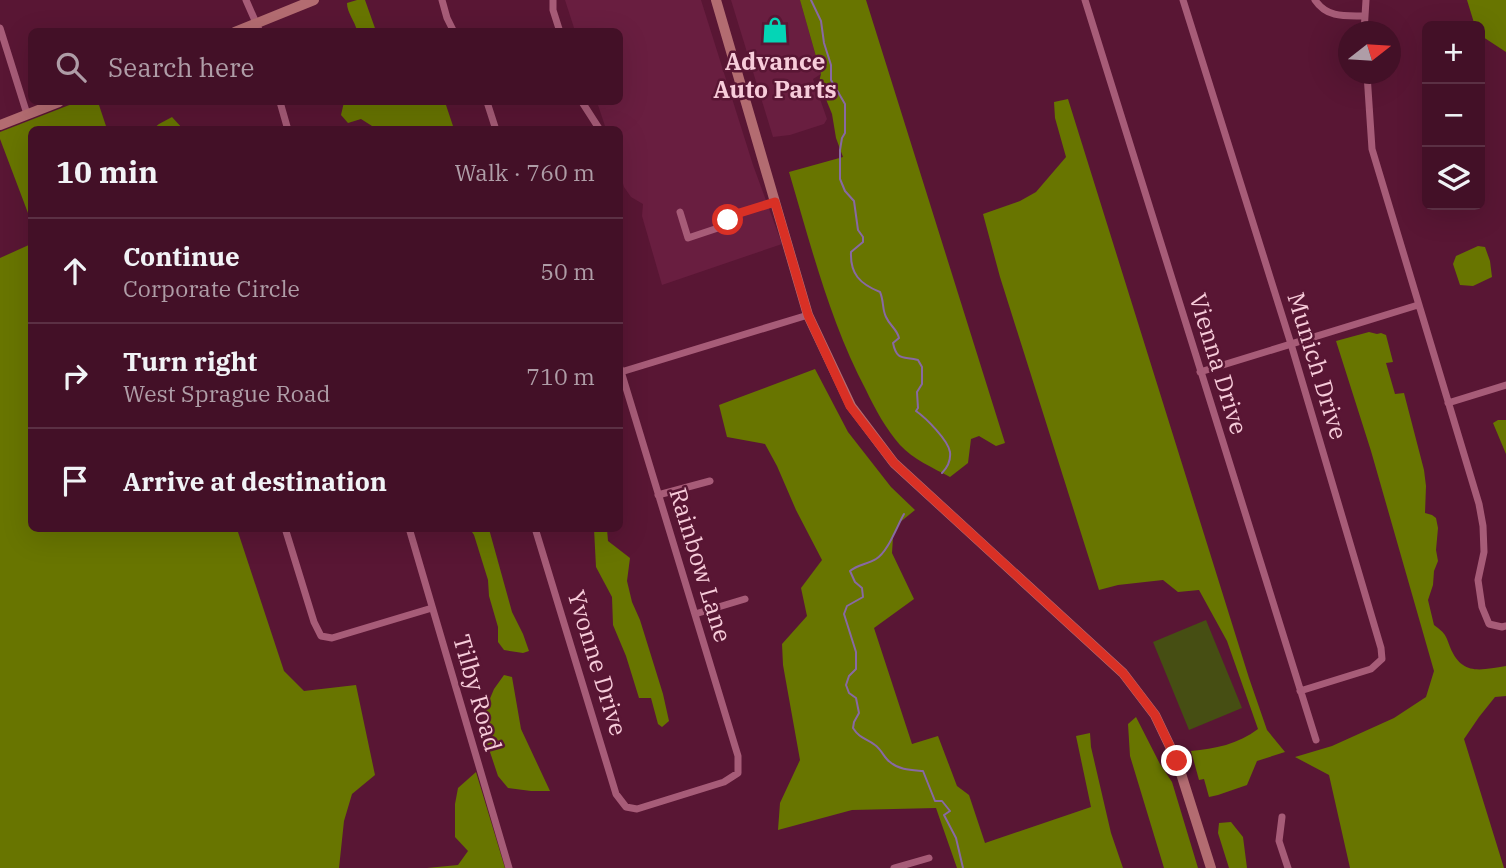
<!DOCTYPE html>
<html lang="en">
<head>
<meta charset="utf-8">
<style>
  :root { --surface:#431027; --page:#4a192f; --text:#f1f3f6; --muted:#af9da7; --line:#5b3044 }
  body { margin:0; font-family:"IBM Plex Serif",serif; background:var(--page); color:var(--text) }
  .controls { position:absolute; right:21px; top:21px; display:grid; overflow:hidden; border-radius:10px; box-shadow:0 7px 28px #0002 }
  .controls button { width:63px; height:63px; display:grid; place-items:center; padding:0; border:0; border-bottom:2px solid var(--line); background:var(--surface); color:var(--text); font:35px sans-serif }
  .compass { position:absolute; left:1338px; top:21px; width:63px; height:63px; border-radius:50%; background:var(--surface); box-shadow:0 7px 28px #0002; rotate:73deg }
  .stop { position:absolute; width:21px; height:21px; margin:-16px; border:5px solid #d93025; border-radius:50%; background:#fff }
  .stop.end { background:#d93025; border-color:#fff; box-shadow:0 2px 7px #0008 }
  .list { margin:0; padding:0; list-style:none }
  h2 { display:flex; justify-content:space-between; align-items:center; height:91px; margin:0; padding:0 28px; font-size:30px }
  h2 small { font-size:23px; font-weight:400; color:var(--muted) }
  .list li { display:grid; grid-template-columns:46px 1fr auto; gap:21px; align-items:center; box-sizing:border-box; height:105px; padding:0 28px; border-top:2px solid var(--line) }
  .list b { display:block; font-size:26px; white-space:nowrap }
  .list p { margin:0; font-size:23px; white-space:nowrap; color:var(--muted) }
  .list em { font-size:23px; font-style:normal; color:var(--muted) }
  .icon { flex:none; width:38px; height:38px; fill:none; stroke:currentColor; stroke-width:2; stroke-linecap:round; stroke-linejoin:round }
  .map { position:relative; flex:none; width:1506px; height:868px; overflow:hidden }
  .search { position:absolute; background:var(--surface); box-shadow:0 7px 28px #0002; left:28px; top:28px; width:595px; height:77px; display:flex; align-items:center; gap:18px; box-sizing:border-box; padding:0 24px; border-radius:10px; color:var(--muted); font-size:26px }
  .panel { position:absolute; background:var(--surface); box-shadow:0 7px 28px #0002; left:28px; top:126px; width:595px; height:406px; border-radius:10px }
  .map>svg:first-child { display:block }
  .built { fill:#691e40 }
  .green { fill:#464e13 }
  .forest { fill:#687500 }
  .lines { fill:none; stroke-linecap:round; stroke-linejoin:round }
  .stream { stroke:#8869a3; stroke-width:2 }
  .street { stroke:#a75c78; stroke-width:7 }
  .secondary { stroke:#b36c71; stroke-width:10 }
  .route { stroke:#d93025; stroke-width:9 }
  .labels { text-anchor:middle; stroke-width:5; stroke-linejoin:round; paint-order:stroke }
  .poi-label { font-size:24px; font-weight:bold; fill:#f7ccda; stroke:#591634 }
  .street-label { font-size:24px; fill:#f7ccda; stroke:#591634 }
</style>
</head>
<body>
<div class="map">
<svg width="1506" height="868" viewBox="0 0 1506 868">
  <rect width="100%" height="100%" fill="#591634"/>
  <path class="built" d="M565 0H701L753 165 782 244 662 285 642 216 643 204 631 197 624 187 620 173V130L606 129 597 102H620V32L575 31Z
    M731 0H800L821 74 813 79 827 119 824 124 790 135 773 137Z"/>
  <path class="green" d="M1206 620 1242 708 1189 730 1153 642Z"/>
  <path class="forest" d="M357 0H365L376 31H357C355 21 347 13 347 3Z
    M800 0H866L1005 443 996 446 979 436 971 439 968 463 950 477C933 468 913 459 900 445 886 429 875 409 866 390 830 322 811 246 789 172L843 157 836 138 832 114 819 82 821 74Z
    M1467 0H1506V52L1480 35V26H1475Z
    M1068 99 1249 678 1267 730 1285 752 1257 761 1247 785 1218 795 1209 797 1204 779 1199 780 1191 751C1215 749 1238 744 1258 729L1227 641 1199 590 1178 592 1163 580 1118 585 1099 590 1000 277 983 214 1020 201 1036 192 1066 157 1055 118 1054 102Z
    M77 102H98L107 129 32 130 31 221 0 139V132Z
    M344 102H445L454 129H372V126L361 119 348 123 341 115Z
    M172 117 183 129H153L159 124Z
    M31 244 32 528 237 529 284 671 304 691 356 685 375 775 352 794 344 821 339 868H0V258Z
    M1478 246 1485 247 1490 261 1492 277 1473 286 1460 285 1453 264 1456 256Z
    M1369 332 1377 334 1381 333 1386 335 1393 362 1386 363 1395 394 1404 393 1424 470 1426 486 1425 513 1432 515 1436 518 1438 528 1436 550 1438 561 1434 571 1433 585 1428 600 1434 625C1445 633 1446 635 1450 647 1462 676 1480 670 1506 666V696L1495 697 1479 717 1464 739 1504 868H1350L1329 775 1295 757 1332 746 1394 718 1426 697 1434 671 1371 451 1336 341Z
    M815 369 848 432 891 487 915 510 899 523 893 537 892 553 914 599 874 628 912 744 938 736 957 786 969 795 985 843 1091 807 1076 736 1090 733 1091 747 1111 833 1123 868H957L936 808 852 810 778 830 780 803 800 760 783 665 782 644 807 616 801 588 822 560 796 510 777 466 765 444 727 437 719 405Z
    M1498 420H1506V454L1493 423Z
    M470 529H489L512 612 523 634 529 651 523 653 504 650 498 642V627L489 596 488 580 474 535Z
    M594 529H607L608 541 630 558 627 581 632 602 640 620 663 694 669 721 662 727 658 724 651 698H639L626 656 613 625 612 597 596 567Z
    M504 675 512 677 521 729 550 791H531L508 788 498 776 483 731 486 708 494 689Z
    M1136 717 1160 764 1172 782 1198 868H1164L1130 756 1128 724Z
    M476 772 505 868H427L458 865 468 851 455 837V804L458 788Z
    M1231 822 1243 837 1247 868H1229L1218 833 1219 823Z"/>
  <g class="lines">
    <path class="stream" d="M811 0 821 21 824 43 831 65V80L845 104V133L842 138 840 150V179L845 191 854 201 858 230 863 237V242L851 252C850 274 860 284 880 292 884 301 882 309 886 317 890 326 897 329 899 338L893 343C897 362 904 356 918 360L922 367V384L917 392 918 408 916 411C926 418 948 440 950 452 951 461 948 467 942 473
      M904 514C897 526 888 552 876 559 868 564 857 565 850 571L855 582 862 588 863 597 847 606 844 614 856 652V669L849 676 846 685 849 693 856 698 859 713 854 722 853 728C860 739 866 738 875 745 882 750 884 758 890 762 899 770 912 770 923 771L935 801H942L950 811 944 815 956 838 963 868"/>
    <path class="street" d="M246 0 260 32
      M442 0 447 18 454 32
      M553 0V10L560 32
      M1085 0 1316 740
      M1183 0 1291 344 1381 648 1382 659 1371 669 1300 691
      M1315 0C1327 18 1345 16 1364 16
      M0 28 27 114
      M1364 32 1366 0
      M1367 74 1372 149 1479 504 1483 526 1484 552 1478 580 1482 607 1489 624 1502 627 1506 626
      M280 102 288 130
      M487 102 496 130
      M582 102 600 130
      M680 212 688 238 721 227 733 215 775 202
      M621 372 808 315
      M1200 372 1418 305
      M1448 403 1506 385
      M658 495 710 481
      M285 528 314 622 321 636 332 638 432 608
      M409 528 509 868
      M535 528 616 794 626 807 637 809 724 782 738 773V756L620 368
      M695 614 745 599
      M1282 817 1279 841 1288 868
      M894 868 929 858"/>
    <path class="secondary" d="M716 0 808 315 851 406 894 463 1123 673 1155 715 1177 761 1211 868
      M235 32 314 0
      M0 125 59 102"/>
  </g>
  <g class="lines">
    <path class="route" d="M728 220 733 215 775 202 808 315 850 406 894 463 1123 673 1155 715 1177 761"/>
  </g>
  <defs>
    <g id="shop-bare" transform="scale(2.1)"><path d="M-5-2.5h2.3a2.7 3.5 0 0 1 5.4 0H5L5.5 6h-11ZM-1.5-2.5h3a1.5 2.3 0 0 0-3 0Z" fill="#04d5b6" stroke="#591634" stroke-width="2.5" paint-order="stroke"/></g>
  </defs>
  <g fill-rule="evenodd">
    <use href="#shop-bare" x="775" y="30"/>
  </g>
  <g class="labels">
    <g class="poi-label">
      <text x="775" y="70">Advance<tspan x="775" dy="28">Auto Parts</tspan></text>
    </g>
    <g class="street-label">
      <text transform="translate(1218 364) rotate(73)" y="8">Vienna Drive</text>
      <text transform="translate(1317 366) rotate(73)" y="8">Munich Drive</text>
      <text transform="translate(700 565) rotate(73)" y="8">Rainbow Lane</text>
      <text transform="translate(597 663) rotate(73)" y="8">Yvonne Drive</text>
      <text transform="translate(477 693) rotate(74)" y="8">Tilby Road</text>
    </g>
  </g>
</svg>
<div class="controls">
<button>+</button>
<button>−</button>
<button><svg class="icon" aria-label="layers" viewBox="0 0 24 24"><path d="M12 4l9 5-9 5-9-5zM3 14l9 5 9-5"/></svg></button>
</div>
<svg class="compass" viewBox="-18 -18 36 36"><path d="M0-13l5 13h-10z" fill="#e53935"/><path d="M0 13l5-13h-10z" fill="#af9da7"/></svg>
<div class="stop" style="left:728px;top:220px"></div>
<div class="stop end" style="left:1177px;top:761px"></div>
<div class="search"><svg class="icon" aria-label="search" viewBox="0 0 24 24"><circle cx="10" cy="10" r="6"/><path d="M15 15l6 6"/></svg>Search here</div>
<section class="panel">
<h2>10 min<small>Walk · 760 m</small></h2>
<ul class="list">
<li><svg class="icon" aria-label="ahead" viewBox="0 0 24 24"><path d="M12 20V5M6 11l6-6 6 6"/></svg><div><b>Continue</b><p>Corporate Circle</p></div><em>50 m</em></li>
<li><svg class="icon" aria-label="right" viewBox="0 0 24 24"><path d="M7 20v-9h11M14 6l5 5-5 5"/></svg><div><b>Turn right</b><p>West Sprague Road</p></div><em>710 m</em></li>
<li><svg class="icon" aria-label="arrive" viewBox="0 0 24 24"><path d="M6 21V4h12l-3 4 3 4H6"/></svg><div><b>Arrive at destination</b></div></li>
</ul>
</section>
</div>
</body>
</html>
